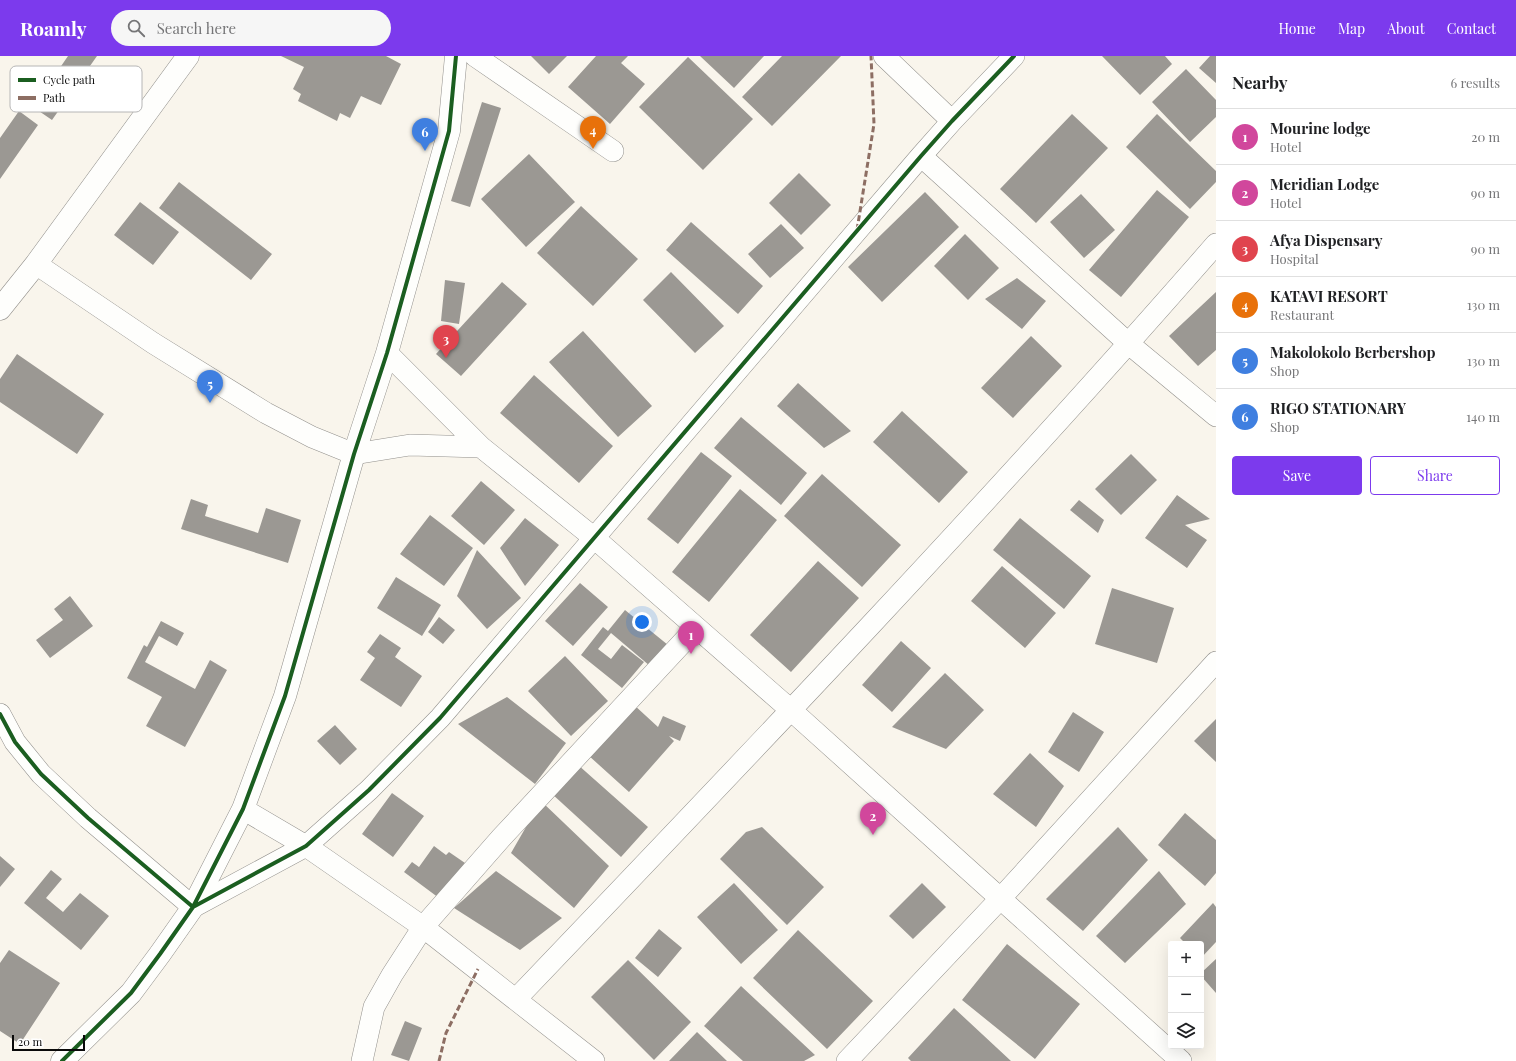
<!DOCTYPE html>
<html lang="en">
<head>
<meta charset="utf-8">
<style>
  :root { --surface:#fff; --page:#f6f6f6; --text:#202124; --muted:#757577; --line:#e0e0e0; --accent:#7c3aed }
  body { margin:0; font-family:"Playfair Display",serif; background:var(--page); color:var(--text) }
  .controls { position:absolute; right:12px; bottom:12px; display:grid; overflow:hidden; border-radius:4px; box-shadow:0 4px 16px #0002 }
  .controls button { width:36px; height:36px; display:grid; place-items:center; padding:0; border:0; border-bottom:1px solid var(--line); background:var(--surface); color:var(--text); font:20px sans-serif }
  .scale { position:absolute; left:12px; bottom:10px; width:73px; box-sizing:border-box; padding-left:4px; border:2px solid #0a0a0a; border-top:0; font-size:11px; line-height:14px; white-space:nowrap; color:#0a0a0a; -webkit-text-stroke:3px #fff; paint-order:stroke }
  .you { position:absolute; left:642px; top:566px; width:14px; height:14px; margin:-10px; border:3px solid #fff; border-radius:50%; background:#1a73e8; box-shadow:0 0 0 6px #1a73e833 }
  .badge { display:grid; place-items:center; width:26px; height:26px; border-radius:50%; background:var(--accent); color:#fff; font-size:13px; font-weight:700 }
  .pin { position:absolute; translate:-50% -33px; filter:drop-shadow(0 1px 2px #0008) }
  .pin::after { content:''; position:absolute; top:21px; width:14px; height:12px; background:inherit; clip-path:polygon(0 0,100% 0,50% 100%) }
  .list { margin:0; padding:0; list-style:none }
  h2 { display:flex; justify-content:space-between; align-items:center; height:52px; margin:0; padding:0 16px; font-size:17px }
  h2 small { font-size:13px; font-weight:400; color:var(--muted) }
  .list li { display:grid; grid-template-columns:26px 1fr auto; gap:12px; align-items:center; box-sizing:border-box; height:56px; padding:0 16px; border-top:1px solid var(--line) }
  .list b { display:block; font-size:15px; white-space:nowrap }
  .list p { margin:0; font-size:13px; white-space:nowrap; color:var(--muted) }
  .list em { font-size:13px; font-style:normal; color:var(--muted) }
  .actions { display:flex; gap:8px; padding:12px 16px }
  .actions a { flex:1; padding:9px 0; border:1px solid var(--accent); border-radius:4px; text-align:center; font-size:14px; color:var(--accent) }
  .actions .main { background:var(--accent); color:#fff }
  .icon { flex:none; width:22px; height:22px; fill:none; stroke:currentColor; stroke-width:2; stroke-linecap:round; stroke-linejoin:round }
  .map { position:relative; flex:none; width:1216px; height:1005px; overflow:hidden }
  header { display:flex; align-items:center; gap:24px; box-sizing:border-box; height:56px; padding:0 20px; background:var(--accent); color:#fff }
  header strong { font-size:19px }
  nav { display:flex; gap:22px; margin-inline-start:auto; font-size:14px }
  .search { width:280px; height:36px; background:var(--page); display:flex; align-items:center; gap:10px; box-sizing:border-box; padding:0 14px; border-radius:22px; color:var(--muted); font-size:15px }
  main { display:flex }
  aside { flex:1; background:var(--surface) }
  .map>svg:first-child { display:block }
  .building { fill:#9b9893 }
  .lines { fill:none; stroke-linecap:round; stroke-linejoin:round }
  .minor-casing { stroke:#92908c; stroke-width:22 }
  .tertiary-casing { stroke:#92908c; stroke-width:23 }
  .minor { stroke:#fefefc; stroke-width:21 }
  .tertiary { stroke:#fefefc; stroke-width:22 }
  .quiet { stroke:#8d6e63; stroke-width:3; stroke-dasharray:6 3; stroke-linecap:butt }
  .cycleway-casing { stroke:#fff; stroke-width:6 }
  .cycleway { stroke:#1b5e20; stroke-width:4 }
  .key { fill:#fff; stroke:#b6b6b6; stroke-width:1 }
  .key-label { font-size:11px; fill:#0a0a0a }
</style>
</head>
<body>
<header>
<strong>Roamly</strong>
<div class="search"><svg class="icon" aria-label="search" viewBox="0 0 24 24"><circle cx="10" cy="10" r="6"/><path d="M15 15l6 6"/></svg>Search here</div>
<nav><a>Home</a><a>Map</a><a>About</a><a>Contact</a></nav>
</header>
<main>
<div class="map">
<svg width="1216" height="1005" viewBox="0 0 1216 1005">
  <rect width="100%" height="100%" fill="#f9f5ec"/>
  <path class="building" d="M68 0H97L52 64 33 51Z
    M281 0H386L401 8 381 49 361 40 350 62 340 57 337 65 298 45 301 38 293 33 304 11Z
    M531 0H567L549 18Z
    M596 0H628L621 7 645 28 610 68 568 31Z
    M700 0H764L734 32Z
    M782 0H841L772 70 742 41Z
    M1102 0H1165L1172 8 1140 39Z
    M1210 0H1216V27L1199 12Z
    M688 1 753 63 703 114 639 51Z
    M1186 13 1216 44V61L1190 86 1152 46Z
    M482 46 501 52 470 151 451 145Z
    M19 55 38 69 0 123V82Z
    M1072 58 1108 92 1036 167 1000 133Z
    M1157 58 1216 115V126L1190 153 1126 91Z
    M529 98 575 146 526 191 481 143Z
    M799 117 831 149 801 179 769 147Z
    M179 126 272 198 251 224 159 152Z
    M1157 134 1189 161 1121 241 1089 214Z
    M925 136 959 171 882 246 848 211Z
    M1081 138 1115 174 1084 202 1050 166Z
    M140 146 179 176 153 209 114 179Z
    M581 150 638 203 593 250 537 197Z
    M691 166 763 230 738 258 666 194Z
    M781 168 804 192 770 222 748 198Z
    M965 178 999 212 968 244 934 210Z
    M671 216 724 270 695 297 643 244Z
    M1017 222 1046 245 1022 273 985 243Z
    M445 224 465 227 459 268 441 265Z
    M502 226 527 248 461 320 436 298Z
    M1216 236V294L1198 310 1169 280Z
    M583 275 652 350 618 381 549 306Z
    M1031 280 1062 310 1013 362 981 332Z
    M17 298 104 358 77 398 0 346V323Z
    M534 319 613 390 579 427 500 357Z
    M798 327 851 375 824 392 777 350Z
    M902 355 968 416 939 447 873 386Z
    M741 361 807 417 781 449 714 392Z
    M701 396 732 420 678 488 647 463Z
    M1131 398 1157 424 1121 459 1095 433Z
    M822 418 901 489 862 531 784 460Z
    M481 425 515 454 484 489 451 460Z
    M740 433 777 464 709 546 672 516Z
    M1177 439 1210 463 1185 469 1207 484 1187 512 1145 482Z
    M191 443 208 449 205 460 258 477 266 452 301 464 288 507 181 473Z
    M1079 444 1104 464 1098 477 1070 454Z
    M430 459 473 492 444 530 400 498Z
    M525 462 559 489 525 530 500 492Z
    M1020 462 1091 520 1064 553 993 494Z
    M477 494 521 542 487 573 457 540Z
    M818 505 859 542 791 616 750 579Z
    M1002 510 1056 557 1025 592 971 545Z
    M396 521 441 549 422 580 377 552Z
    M580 527 608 551 573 590 545 565Z
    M1112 532 1174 552 1157 607 1095 588Z
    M70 540 93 570 50 602 36 584 63 564 54 553Z
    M625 554 668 589 650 610 611 577 598 593 611 603 622 589 644 606 622 632 581 599 603 571 608 575Z
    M439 561 455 574 443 588 428 576Z
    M161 565 184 577 177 590 159 580 145 606 195 633 210 604 227 614 185 691 146 670 162 641 127 622 144 589 147 591Z
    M380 578 401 592 395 601 422 620 401 651 360 624 375 602 367 596Z
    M901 585 931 612 892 656 862 629Z
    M565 600 608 645 571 680 528 635Z
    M945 617 984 654 946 693 892 671Z
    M507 641 566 687 535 728 458 668Z
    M633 648 658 671 663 660 686 670 680 685 669 680 674 685 629 736 588 699Z
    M1073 656 1104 676 1079 716 1048 696Z
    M1216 663V706L1194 685Z
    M335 669 357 693 340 709 317 685Z
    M1030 697 1064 730 1036 771 993 738Z
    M577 708 648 771 621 801 551 737Z
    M392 737 424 760 393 801 362 778Z
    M541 745 609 810 574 852 511 797Z
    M1185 757 1216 784V817L1205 830 1158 789Z
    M762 771 824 831 787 869 720 803 746 776Z
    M1118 771 1148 804 1083 875 1046 843Z
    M434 790 446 799 449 796 465 807 439 842 404 816 412 806 419 811Z
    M0 800 15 813 0 831Z
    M51 814 62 823 46 842 63 856 80 837 109 860 81 894 24 847Z
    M496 815 562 862 520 894 454 852Z
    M1159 815 1186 848 1125 907 1096 880Z
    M734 827 778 874 741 908 697 861Z
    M922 827 946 851 913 883 889 860Z
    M1213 847 1216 851V886L1201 902V888H1186L1180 882Z
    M659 873 682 892 658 921 635 902Z
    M798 874 873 945 827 993 753 922Z
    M1007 888 1080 948 1035 1003 962 944Z
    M9 894 60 927 20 988 0 975V907Z
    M1216 903V937L1201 920V917Z
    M628 904 691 966 654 1004 591 941Z
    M741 930 815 999 804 1005H743L704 970Z
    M954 952 1011 1005H911L908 1002Z
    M405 965 422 972 409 1005 391 999Z
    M697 976 727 1005H669Z"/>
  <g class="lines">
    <g class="minor-casing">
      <path id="minor" d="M475 0 613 95
        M884 0 952 65
        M921 100 1129 288 1216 360
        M36 208 153 287 266 357 312 381 354 398 410 389 481 391
        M387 297 481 391 593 481 792 655 1181 1005
        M0 658 15 686 41 718 88 762 193 851 306 790 369 734 440 662 921 100 952 65 1014 0
        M243 753 306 790 423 871 594 1005
        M516 943C753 695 990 447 1216 188
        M362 1005 374 951 392 919 423 871 501 782 696 572
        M847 1005 1000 843 1216 606"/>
    </g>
    <g class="tertiary-casing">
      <path id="tertiary" d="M0 253 36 208 188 0
        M62 1005 131 937 160 898 193 851 243 753 285 640 354 398 387 297 449 75 456 0"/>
    </g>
    <use href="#minor" class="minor"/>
    <use href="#tertiary" class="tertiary"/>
    <path class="quiet" d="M857 174 874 68 871 0
      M439 1005 446 977 478 913"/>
    <g class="cycleway-casing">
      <path id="cycleway" d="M0 658 15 686 41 718 88 762 193 851 306 790 369 734 440 662 921 100 952 65 1014 0
        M62 1005 131 937 160 898 193 851 243 753 285 640 354 398 387 297 449 75 456 0"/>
    </g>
    <use href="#cycleway" class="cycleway"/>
  </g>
  <rect x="10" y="10" width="132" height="46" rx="6" class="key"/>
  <rect x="18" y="22" width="18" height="4" fill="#1b5e20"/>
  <rect x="18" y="40" width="18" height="4" fill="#8d6e63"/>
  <g class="key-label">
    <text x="43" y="28">Cycle path</text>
    <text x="43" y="46">Path</text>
  </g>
</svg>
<div class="controls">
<button>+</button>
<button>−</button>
<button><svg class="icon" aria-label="layers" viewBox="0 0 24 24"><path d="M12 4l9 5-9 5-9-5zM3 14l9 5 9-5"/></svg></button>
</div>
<div class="scale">20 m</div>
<div class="you"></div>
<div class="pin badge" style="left:691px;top:598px;background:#d1479c">1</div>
<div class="pin badge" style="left:873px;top:779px;background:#d1479c">2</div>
<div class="pin badge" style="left:446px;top:302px;background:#e0444e">3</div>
<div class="pin badge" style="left:593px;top:93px;background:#e8710a">4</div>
<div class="pin badge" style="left:210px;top:347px;background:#3f7fe0">5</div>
<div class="pin badge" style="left:425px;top:95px;background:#3f7fe0">6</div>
</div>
<aside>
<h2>Nearby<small>6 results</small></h2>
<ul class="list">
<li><span class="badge" style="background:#d1479c">1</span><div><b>Mourine lodge</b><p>Hotel</p></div><em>20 m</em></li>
<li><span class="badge" style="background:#d1479c">2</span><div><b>Meridian Lodge</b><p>Hotel</p></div><em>90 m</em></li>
<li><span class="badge" style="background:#e0444e">3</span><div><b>Afya Dispensary</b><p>Hospital</p></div><em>90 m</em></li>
<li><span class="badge" style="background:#e8710a">4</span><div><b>KATAVI RESORT</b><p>Restaurant</p></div><em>130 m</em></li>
<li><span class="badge" style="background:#3f7fe0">5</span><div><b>Makolokolo Berbershop</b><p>Shop</p></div><em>130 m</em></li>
<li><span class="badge" style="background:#3f7fe0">6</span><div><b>RIGO STATIONARY</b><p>Shop</p></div><em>140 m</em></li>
</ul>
<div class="actions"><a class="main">Save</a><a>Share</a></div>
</aside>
</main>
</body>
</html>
